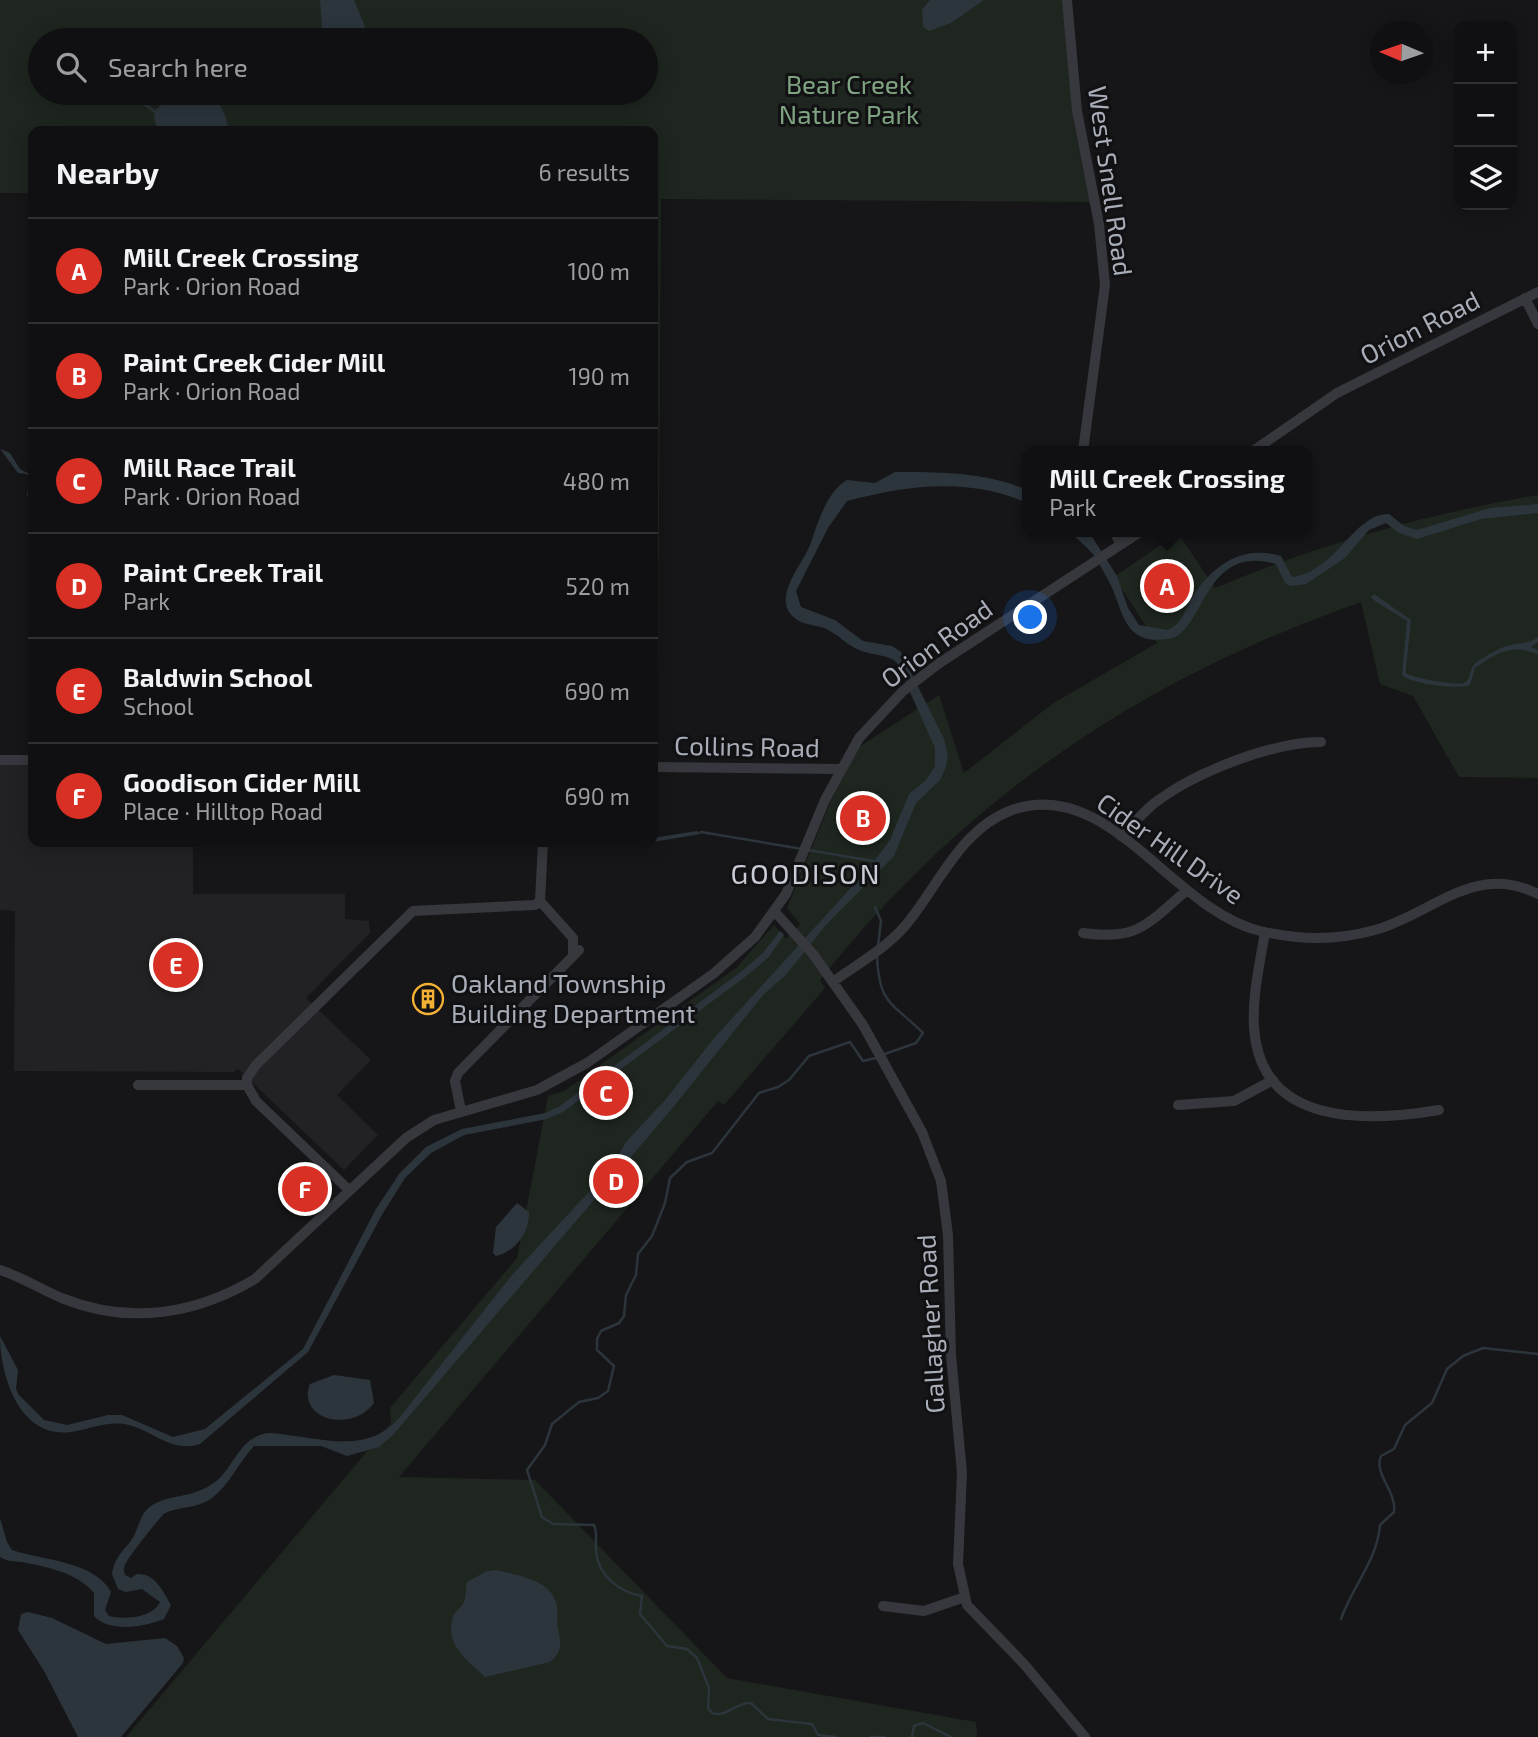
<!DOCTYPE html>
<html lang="en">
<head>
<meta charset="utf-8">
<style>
  :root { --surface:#101012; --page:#19191b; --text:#f1f3f6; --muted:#9c9d9f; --line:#303032; --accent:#d93025 }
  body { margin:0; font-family:"Exo 2",sans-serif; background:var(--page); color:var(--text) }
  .controls { position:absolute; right:21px; top:21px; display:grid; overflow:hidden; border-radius:14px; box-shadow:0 4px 18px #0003 }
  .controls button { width:63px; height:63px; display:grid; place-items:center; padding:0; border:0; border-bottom:2px solid var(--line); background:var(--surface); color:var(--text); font:35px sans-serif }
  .compass { position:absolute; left:1370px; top:21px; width:63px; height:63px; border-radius:50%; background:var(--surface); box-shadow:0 4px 18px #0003; rotate:272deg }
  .you { position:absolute; left:1031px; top:618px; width:24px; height:24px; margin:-18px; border:5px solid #fff; border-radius:50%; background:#1a73e8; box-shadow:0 0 0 10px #1a73e833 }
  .badge { display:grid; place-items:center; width:46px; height:46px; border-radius:50%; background:var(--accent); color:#fff; font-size:23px; font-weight:700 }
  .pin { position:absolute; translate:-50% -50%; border:4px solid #fff; box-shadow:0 2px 7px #0006 }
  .popup { position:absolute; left:1022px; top:446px; width:290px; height:91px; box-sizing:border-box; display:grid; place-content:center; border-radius:14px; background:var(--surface); filter:drop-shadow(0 2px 5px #0005); font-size:23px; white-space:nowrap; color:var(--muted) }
  .popup b { font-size:26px; color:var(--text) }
  .popup::after { content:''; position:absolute; left:50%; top:100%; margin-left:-14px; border:14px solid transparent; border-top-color:var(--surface) }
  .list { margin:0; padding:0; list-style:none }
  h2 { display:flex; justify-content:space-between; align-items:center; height:91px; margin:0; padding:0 28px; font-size:30px }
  h2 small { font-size:23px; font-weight:400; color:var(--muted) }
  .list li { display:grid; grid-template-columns:46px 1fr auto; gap:21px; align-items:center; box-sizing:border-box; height:105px; padding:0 28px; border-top:2px solid var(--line) }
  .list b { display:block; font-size:26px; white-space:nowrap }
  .list p { margin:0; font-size:23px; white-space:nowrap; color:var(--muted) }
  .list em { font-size:23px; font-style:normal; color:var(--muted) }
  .icon { flex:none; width:38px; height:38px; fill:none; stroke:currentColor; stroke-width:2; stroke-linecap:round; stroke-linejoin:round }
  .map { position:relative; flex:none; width:1538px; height:1737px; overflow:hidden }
  .search { position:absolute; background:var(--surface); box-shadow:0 4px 18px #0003; left:28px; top:28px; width:630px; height:77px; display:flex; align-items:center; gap:18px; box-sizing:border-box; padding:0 24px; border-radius:38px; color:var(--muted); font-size:26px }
  .panel { position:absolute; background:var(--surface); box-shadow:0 4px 18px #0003; left:28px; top:126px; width:630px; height:721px; border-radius:14px }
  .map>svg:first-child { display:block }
  .built { fill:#222225 }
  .green { fill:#1e261f; fill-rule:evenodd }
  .water { fill:#2c353c }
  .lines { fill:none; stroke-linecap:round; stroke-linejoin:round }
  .stream { stroke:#2c353c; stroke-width:2.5 }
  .minor { stroke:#37383d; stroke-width:10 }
  .labels { text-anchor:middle; stroke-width:6; stroke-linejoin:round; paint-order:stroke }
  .park-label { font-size:26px; fill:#7fa381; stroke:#111113 }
  .street-label { font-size:26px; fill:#a8adb8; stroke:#111113 }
  .poi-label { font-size:26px; fill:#a8adb8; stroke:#111113; text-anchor:start }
  .neighbourhood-label { font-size:28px; letter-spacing:2px; fill:#c9ccd4; stroke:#111113 }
</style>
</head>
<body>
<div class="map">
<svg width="1538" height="1737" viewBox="0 0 1538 1737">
  <rect width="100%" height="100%" fill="#161618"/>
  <path class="built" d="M0 764H33V842H193V894H345V919L369 921 370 933 306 998 371 1060 337 1095 378 1135 344 1170 238 1069 234 1072 14 1071 15 911 0 910Z"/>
  <path class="green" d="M0 0H1063L1073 119 1090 202 661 199 658 690H653V131H33V193H0ZM40 40H646V93H40Z
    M1538 495V778L1459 777 1413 696 1380 684 1361 602C1140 680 967 796 820 980L825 988 724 1105 718 1101 399 1477 535 1480 727 1678 976 1722 977 1737H126L391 1423 390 1408 517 1258 548 1096 564 1091 736 968 774 925 786 939 800 924 787 908 831 801 859 747 939 695 964 773 1052 704 1157 643 1114 577 1178 533 1215 588C1320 544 1426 514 1538 495Z"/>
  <path class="water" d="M320 0H354L366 29 363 40H323Z
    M930 0H984L951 23 929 31 923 27 922 10Z
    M184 93C215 93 223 101 229 131H161L155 123 154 111 170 98Z
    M0 449 10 453 20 469 33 476 31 484 33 512 27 494 31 478 26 474 18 473Z
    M895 472C940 472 986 472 1027 490V503C970 477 906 485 847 501L828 528 796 591 801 607 835 620 863 641 892 646 901 652 944 739 948 754 946 767 940 780 916 803 894 856 826 925 786 975 763 995 671 1110 393 1435 379 1447 347 1456 321 1446H254C238 1463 231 1483 212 1498 197 1509 181 1506 165 1513 162 1514 126 1560 125 1565 123 1570 124 1570 125 1575L131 1578 137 1574C155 1573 163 1591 171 1605L164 1619C145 1627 109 1633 94 1616V1593C76 1572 47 1567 22 1562 13 1561 8 1562 0 1557V1518L7 1542 12 1550C41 1560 95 1561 111 1592L105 1610 109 1616C124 1620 153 1618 160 1602L142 1589 126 1592 118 1589 112 1574C114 1559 121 1553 130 1542 139 1531 138 1515 151 1506 168 1494 192 1499 215 1482 234 1467 238 1441 263 1434 274 1431 284 1435 295 1436 332 1441 370 1451 399 1418L512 1275 611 1168 626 1142 665 1100 715 1037 868 869 890 840 909 794 926 780 935 766V748L897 663C888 654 874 656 862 651 849 647 841 637 830 631 821 625 808 626 799 621 767 602 802 566 810 545 818 523 826 492 847 480L875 483Z
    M1538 504V513L1481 519 1417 539 1399 533 1386 523 1369 530 1345 558 1306 584 1290 586 1285 583 1276 564C1202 542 1205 635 1168 639 1120 646 1124 606 1107 578 1102 569 1097 558 1090 551 1084 544 1076 539 1071 532H1089L1117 576 1128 608 1139 625 1167 630C1183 625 1185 608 1193 596 1214 564 1243 545 1281 556L1292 577C1336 572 1354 513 1389 514L1404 526 1417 530 1490 508Z
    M1374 594 1411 620 1406 668V673C1412 678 1458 686 1464 683 1472 680 1468 667 1478 661 1487 656 1497 649 1507 646 1518 642 1528 645 1538 637V642L1531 647 1538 650V654C1512 644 1498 652 1475 668L1470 685C1458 690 1411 684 1402 675L1407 621 1375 601 1371 597Z
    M697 831 701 834 634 845 620 842H653V838Z
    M780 931 784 935 768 958 745 977 563 1112 547 1119 464 1135 431 1153 405 1178 383 1213 308 1352 200 1444C172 1453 155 1432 129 1425 108 1420 91 1429 71 1432 19 1439 0 1375 0 1336L18 1370 16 1389 19 1395 44 1420 67 1425 108 1415H122L173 1437 205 1429 303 1349 376 1209 399 1174 426 1147 462 1129 545 1113 560 1106 742 971 763 953Z
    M517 1203 529 1212C530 1232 515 1252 496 1256L493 1253 496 1227Z
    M334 1375 370 1380 374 1403C352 1434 296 1419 310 1384Z
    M496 1570C515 1575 549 1579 556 1602 559 1610 556 1620 558 1629 561 1644 563 1651 550 1662L485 1677C468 1661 444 1645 453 1617 455 1611 460 1609 463 1604 467 1598 465 1589 467 1582L487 1571Z
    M28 1612 52 1618 106 1644 165 1638 177 1646 184 1658 183 1663 121 1737H78L44 1671 18 1630 21 1614Z"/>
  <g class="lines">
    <path class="stream" d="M129 93 154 111
      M701 832 802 849
      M808 850 873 861
      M875 907 881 921 878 946
      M877 956C879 1005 892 1002 923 1033L916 1043 882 1055
      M1341 1619C1353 1585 1377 1561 1380 1525L1394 1512C1397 1492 1373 1473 1381 1456L1394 1449 1405 1425 1432 1403 1447 1369 1463 1356 1483 1348 1538 1354
      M836 1737 818 1735 812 1724 768 1719 751 1703C736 1702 727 1718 712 1713L708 1708 709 1688 697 1658 687 1649 667 1646 640 1614 642 1596C620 1592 599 1577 596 1552 595 1543 598 1533 594 1525L553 1524 542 1517 527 1470 545 1445 552 1424 579 1402 598 1398 608 1391 614 1366 597 1350V1339L601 1331 619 1323 624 1316 626 1295 636 1275 638 1254 652 1236 665 1203 670 1178 687 1162 712 1153 759 1093 778 1087 789 1080 809 1056 850 1042 863 1061 876 1058
      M871 1737H885
      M912 1737 914 1726 923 1723 951 1737"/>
    <path class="minor" d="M1067 0 1077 111 1099 224 1105 285 1083 451
      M1525 298 1538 324
      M1253 451 1337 393 1538 292
      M1114 532 1121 544
      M0 760H33
      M653 767 841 769
      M1121 836C1134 824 1146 808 1160 799 1199 771 1273 742 1321 742
      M540 901 573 938V954
      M540 901 543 842
      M775 912 813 954 863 1025 922 1132 941 1181 948 1235 951 1355 962 1473 958 1564 967 1605 1024 1664 1085 1737
      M1265 932C1260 963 1252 996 1254 1027 1260 1127 1367 1122 1439 1110
      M1083 933C1138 941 1147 924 1186 891
      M834 981C858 964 886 948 905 926 938 887 960 829 1012 810 1109 776 1172 910 1260 931 1299 940 1335 941 1375 930 1433 914 1473 862 1538 894
      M138 1085H247
      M247 1085V1078L256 1065 413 911 535 905 540 901
      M247 1085 256 1101 349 1190
      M1178 1105 1234 1101 1273 1080
      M461 1111 455 1081 458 1073 579 950
      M0 1270C22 1277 42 1290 64 1299 130 1325 196 1314 255 1279L406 1138 434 1120 537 1090 587 1063 713 974 755 937 786 894 825 800 859 738 903 691 938 664 1140 532
      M883 1606 924 1611 965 1597"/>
  </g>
  <defs>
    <g id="building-ring" transform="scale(1.575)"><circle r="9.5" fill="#111113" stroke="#f2b134" stroke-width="1.5"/><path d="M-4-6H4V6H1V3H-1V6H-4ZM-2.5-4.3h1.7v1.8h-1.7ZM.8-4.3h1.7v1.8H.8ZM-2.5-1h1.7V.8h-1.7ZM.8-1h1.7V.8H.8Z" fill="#f2b134"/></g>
  </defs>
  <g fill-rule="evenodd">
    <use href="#building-ring" x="428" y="999"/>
  </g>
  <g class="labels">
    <g class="park-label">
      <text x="849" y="94">Bear Creek<tspan x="849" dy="30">Nature Park</tspan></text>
    </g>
    <g class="street-label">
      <text transform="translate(1110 181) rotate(82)" y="9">West Snell Road</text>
      <text transform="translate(1420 328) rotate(-27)" y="9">Orion Road</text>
      <text transform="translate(937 644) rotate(-36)" y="9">Orion Road</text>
      <text transform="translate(747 747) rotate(1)" y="9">Collins Road</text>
      <text transform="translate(1170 849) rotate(35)" y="9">Cider Hill Drive</text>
      <text transform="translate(931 1324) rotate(-93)" y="9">Gallagher Road</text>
    </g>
    <g class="poi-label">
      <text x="451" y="993">Oakland Township<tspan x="451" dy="30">Building Department</tspan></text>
    </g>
    <g class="neighbourhood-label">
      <text x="806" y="884">GOODISON</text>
    </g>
  </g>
</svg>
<div class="controls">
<button>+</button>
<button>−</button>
<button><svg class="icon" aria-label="layers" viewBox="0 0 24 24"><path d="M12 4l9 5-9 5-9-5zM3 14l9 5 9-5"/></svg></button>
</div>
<svg class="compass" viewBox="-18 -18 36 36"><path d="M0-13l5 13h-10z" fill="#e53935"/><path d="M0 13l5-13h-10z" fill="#9c9d9f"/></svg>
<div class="you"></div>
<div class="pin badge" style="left:1167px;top:586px">A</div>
<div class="popup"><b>Mill Creek Crossing</b>Park</div>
<div class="pin badge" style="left:863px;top:818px">B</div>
<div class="pin badge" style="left:606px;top:1093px">C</div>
<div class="pin badge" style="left:616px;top:1181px">D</div>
<div class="pin badge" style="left:176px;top:965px">E</div>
<div class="pin badge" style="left:305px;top:1189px">F</div>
<div class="search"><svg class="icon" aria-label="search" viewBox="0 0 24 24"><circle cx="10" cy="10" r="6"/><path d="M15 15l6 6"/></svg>Search here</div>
<section class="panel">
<h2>Nearby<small>6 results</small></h2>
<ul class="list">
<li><span class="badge">A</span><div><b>Mill Creek Crossing</b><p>Park · Orion Road</p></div><em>100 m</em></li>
<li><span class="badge">B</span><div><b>Paint Creek Cider Mill</b><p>Park · Orion Road</p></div><em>190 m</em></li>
<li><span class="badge">C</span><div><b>Mill Race Trail</b><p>Park · Orion Road</p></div><em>480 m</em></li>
<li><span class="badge">D</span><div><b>Paint Creek Trail</b><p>Park</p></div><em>520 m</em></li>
<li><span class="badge">E</span><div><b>Baldwin School</b><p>School</p></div><em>690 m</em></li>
<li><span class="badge">F</span><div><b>Goodison Cider Mill</b><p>Place · Hilltop Road</p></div><em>690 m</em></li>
</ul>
</section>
</div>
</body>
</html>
